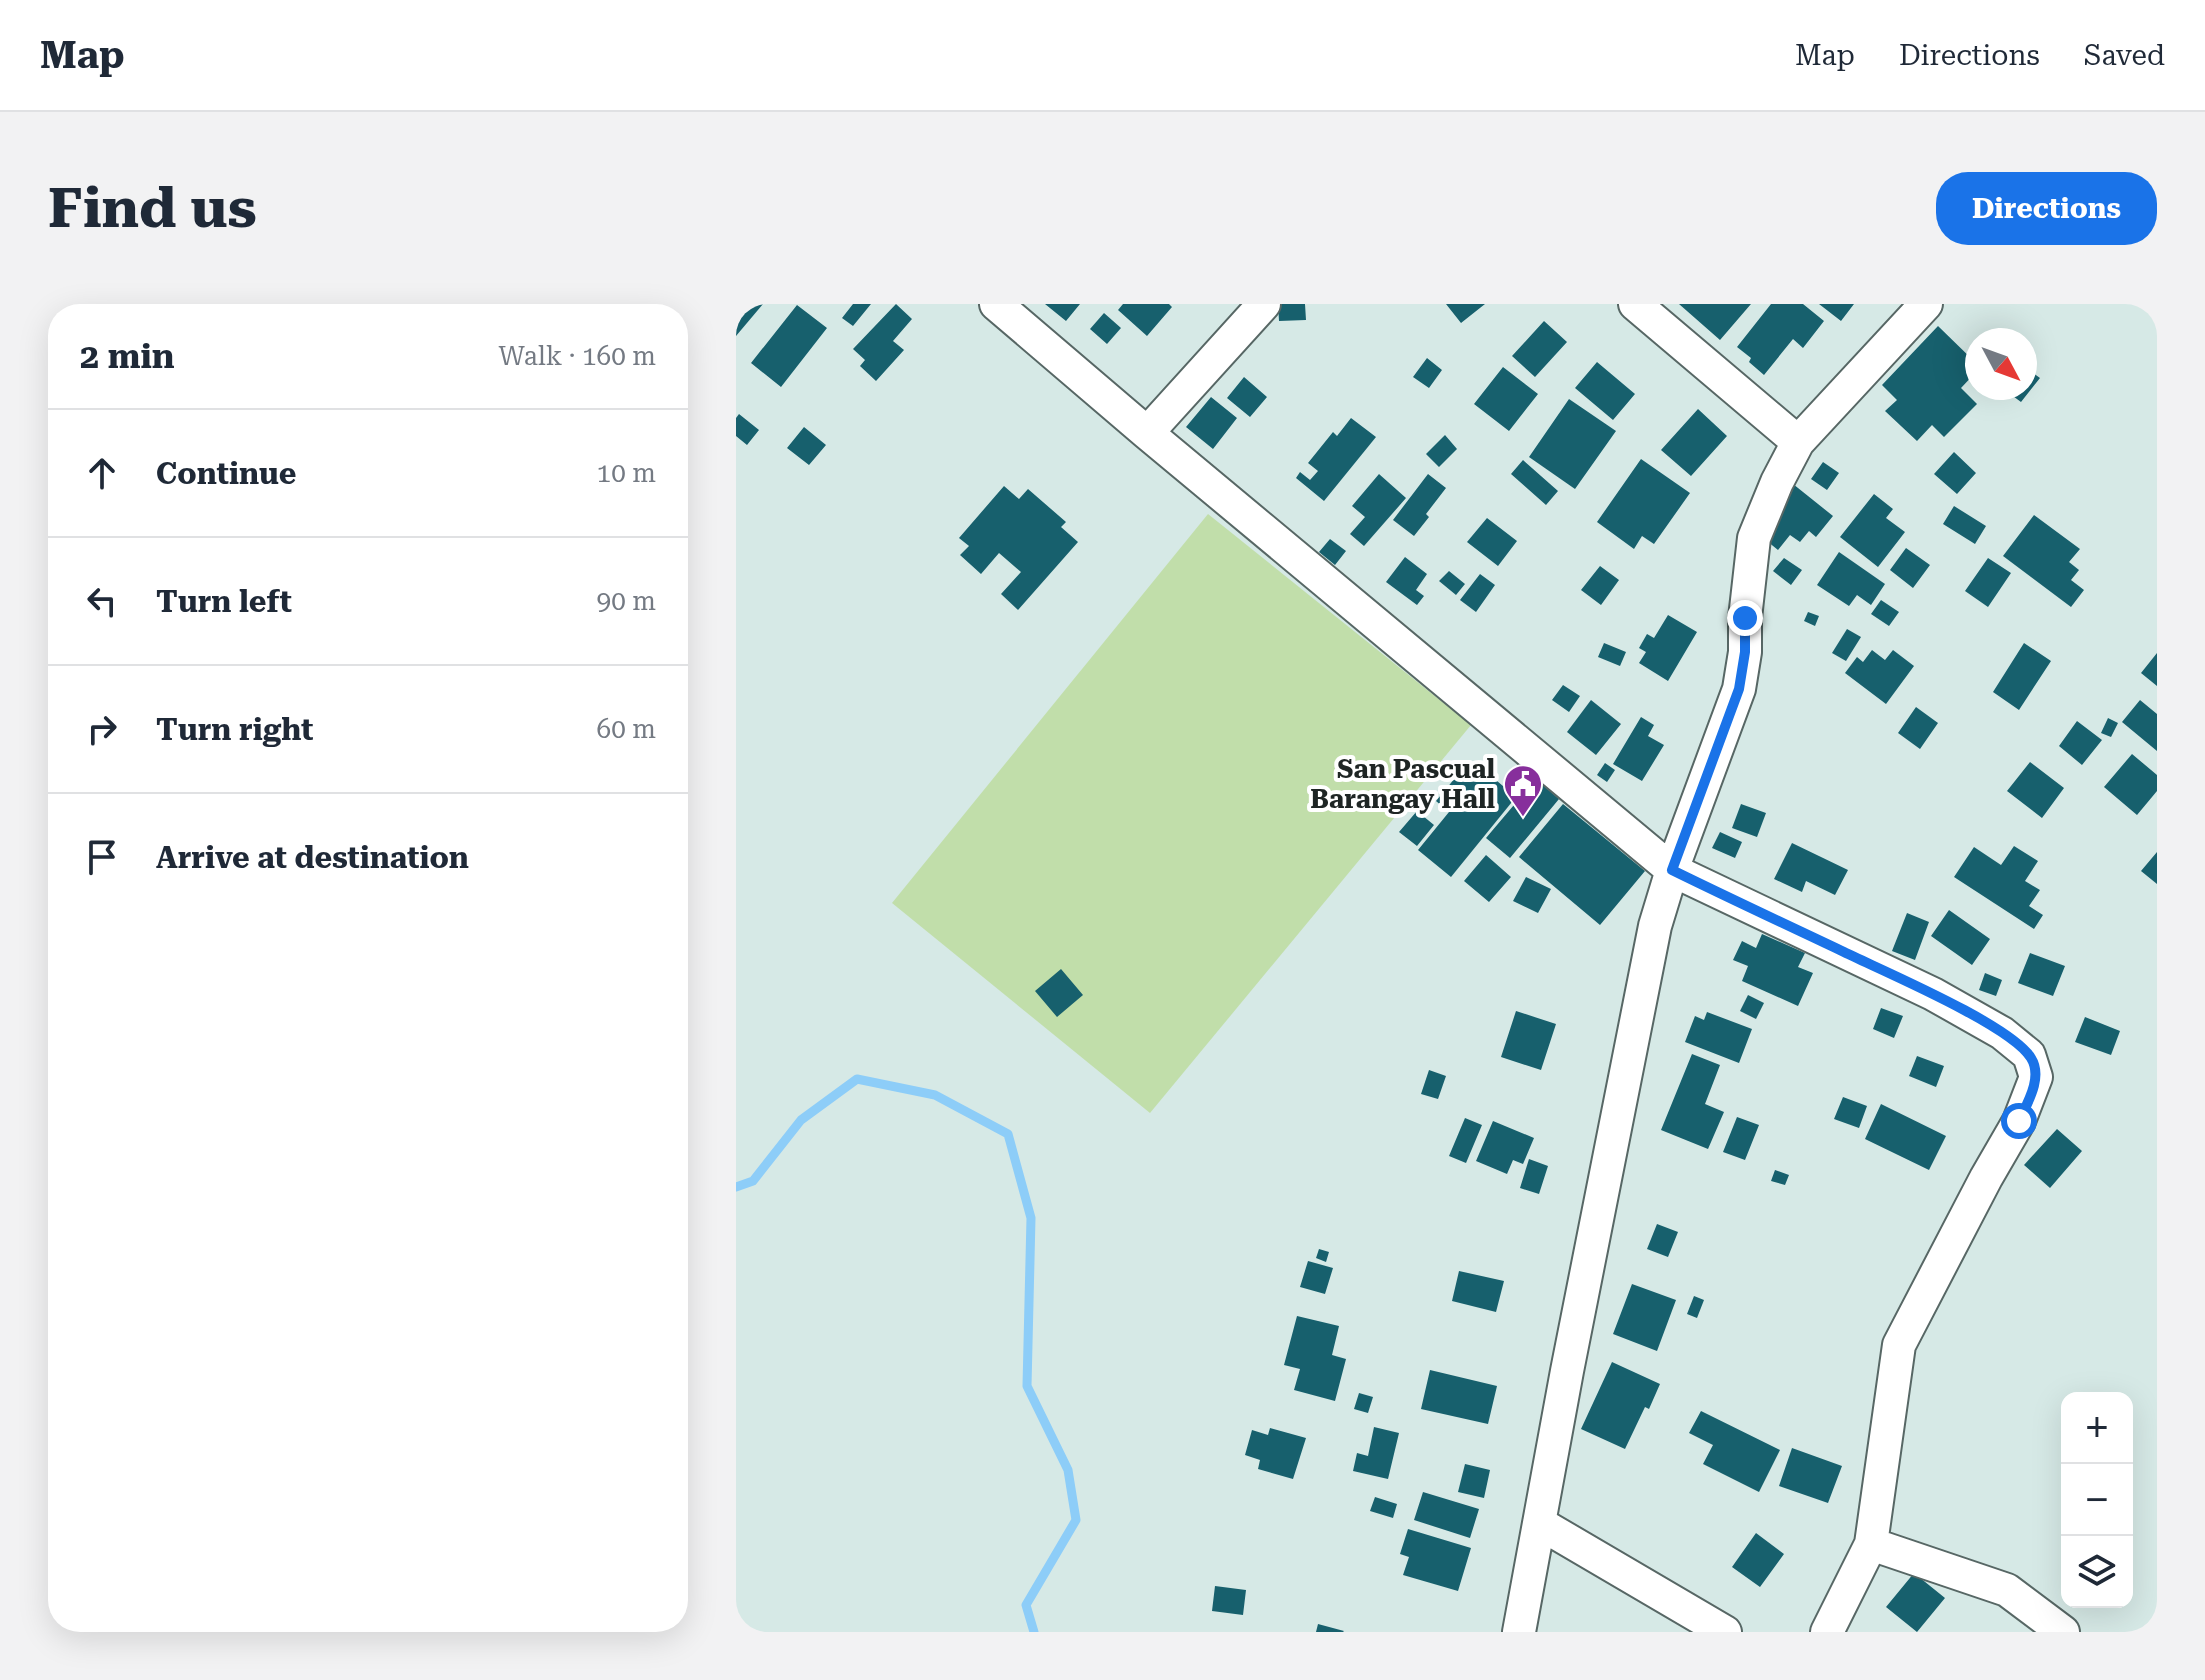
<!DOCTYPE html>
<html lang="en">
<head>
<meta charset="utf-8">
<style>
  :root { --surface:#fff; --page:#f2f2f3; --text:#1f2937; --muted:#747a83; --line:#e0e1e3; --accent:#1a73e8 }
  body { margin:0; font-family:"Roboto Serif",serif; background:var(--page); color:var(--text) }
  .controls { position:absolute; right:24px; bottom:24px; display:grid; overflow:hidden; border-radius:16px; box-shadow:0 8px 32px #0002 }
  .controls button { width:72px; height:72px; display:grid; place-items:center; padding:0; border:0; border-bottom:2px solid var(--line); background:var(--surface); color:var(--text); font:40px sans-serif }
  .compass { position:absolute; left:1229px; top:24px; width:72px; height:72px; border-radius:50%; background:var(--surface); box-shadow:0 8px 32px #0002; rotate:131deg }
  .stop { position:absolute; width:24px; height:24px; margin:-18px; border:6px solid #1a73e8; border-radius:50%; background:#fff }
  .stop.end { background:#1a73e8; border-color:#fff; box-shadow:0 2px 8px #0008 }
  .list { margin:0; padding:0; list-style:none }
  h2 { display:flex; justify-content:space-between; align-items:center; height:104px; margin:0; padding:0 32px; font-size:34px }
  h2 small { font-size:26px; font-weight:400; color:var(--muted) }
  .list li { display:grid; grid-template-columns:52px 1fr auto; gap:24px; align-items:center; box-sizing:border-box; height:128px; padding:0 32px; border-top:2px solid var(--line) }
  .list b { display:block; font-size:30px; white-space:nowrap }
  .list em { font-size:26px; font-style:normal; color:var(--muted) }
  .icon { flex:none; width:44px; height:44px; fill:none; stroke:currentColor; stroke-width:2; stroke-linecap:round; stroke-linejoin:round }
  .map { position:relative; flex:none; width:1421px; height:1328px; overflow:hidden; border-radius:32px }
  header { display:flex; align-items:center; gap:48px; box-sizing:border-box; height:112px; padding:0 40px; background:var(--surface); border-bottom:2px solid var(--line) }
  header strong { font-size:38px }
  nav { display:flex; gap:44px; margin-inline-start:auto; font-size:28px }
  .intro { display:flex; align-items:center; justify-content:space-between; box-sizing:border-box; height:192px; padding:0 48px }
  h1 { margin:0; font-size:56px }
  .button { padding:20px 36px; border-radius:32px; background:var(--accent); color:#fff; font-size:28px; font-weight:700 }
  main { display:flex; gap:48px; padding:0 48px }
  aside { flex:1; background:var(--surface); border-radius:32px; box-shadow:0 8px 32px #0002 }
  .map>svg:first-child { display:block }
  .green { fill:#c1deaa }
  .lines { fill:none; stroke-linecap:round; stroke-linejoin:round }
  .stream { stroke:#8dcdf8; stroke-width:9 }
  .building { fill:#17606d }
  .minor-casing { stroke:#576765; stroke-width:36 }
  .minor { stroke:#fff; stroke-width:32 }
  .route { stroke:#1a73e8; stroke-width:10 }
  .labels { text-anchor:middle; stroke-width:8; stroke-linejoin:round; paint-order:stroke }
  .poi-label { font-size:26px; font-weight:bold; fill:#1e2524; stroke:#fff; text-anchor:end }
</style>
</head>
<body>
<header>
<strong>Map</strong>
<nav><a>Map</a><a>Directions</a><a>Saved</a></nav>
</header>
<div class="intro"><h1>Find us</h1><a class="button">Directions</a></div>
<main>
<aside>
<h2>2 min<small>Walk · 160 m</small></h2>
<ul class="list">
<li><svg class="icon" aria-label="ahead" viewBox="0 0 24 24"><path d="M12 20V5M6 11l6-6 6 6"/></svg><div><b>Continue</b></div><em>10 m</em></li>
<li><svg class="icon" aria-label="left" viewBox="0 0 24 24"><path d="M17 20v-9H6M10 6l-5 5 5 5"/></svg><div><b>Turn left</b></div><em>90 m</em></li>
<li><svg class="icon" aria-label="right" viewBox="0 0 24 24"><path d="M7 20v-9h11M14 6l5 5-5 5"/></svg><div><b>Turn right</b></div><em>60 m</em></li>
<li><svg class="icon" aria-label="arrive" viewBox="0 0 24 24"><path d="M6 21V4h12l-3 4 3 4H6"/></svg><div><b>Arrive at destination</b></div></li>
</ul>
</aside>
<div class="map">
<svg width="1421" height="1328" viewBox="0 0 1421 1328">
  <rect width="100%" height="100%" fill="#d6e9e6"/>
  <path class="green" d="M472 210 735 421 414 809 156 599Z"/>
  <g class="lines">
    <path class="stream" d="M0 883 17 877 65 816 121 775 199 791 272 830 295 914 291 1082 332 1166 340 1216 290 1301 298 1328"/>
  </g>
  <path class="building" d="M0 0H27L0 32Z
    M117 0H135L117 22 106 14Z
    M160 0 176 15 157 37 168 46 140 77 124 62 129 56 117 45Z
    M309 0H344L330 17Z
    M387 0H433L436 3 411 32 382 6Z
    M542 0H569L570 16 543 17Z
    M710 0H749L725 19Z
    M943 0H1015L984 36Z
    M1035 0H1067L1088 17 1067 44 1057 35 1028 71 1013 58 1015 54 1001 43Z
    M1083 0H1118L1105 17Z
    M61 1 91 24 45 83 15 59Z
    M368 9 385 24 371 40 354 25Z
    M808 17 831 38 799 73 776 52Z
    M1202 22 1241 60V67L1225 84 1241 100 1208 133 1196 121 1181 137 1149 107 1161 96 1146 81Z
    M691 54 706 66 693 84 677 73Z
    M861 58 899 90 877 116 839 84Z
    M767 63 802 90 773 127 738 100Z
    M1289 63 1304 74 1285 98 1266 84H1289Z
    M508 73 531 93 514 113 491 94Z
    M475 93 501 114 477 145 450 123Z
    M833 95 880 127 839 185 793 153Z
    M962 105 991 132 955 172 925 146Z
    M3 110 23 126 11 141 0 132V114Z
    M615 114 640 133 588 197 560 174 564 168 574 176 582 167 572 159 597 128 601 132Z
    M68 123 90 141 73 161 51 144Z
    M709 131 721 145 703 163 690 150Z
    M1218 148 1240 169 1221 190 1198 170Z
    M905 155 954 189 918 240 906 232 898 245 861 218Z
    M787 156 822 187 810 201 775 170Z
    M1087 158 1103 169 1091 186 1075 175Z
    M643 170 670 194 628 242 614 230 629 213 616 202Z
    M692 170 710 184 690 210 693 213 678 232 657 216Z
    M1057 180 1097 212 1080 233 1073 227 1064 238 1054 231 1042 246 1026 233Z
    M268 182 283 195 292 185 330 218 325 223 342 238 282 306 265 290 285 268 263 249 245 270 224 251 233 242 223 234Z
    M1138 190 1157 205 1150 214 1169 228 1142 263 1104 233Z
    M1218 202 1250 222 1239 240 1207 220Z
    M1298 211 1344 245 1333 258 1343 266 1335 276 1348 286 1335 303 1267 252Z
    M751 214 781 237 762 262 731 238Z
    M594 235 610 247 599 261 583 248Z
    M1170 244 1194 261 1177 284 1154 266Z
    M1103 248 1149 280 1135 301 1121 291 1113 302 1081 281Z
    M669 253 691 270 680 286 688 292 681 301 650 278Z
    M1048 254 1066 266 1055 281 1037 267Z
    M1252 254 1275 269 1252 303 1229 287Z
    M864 262 883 276 865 301 845 286Z
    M713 267 729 280 720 291 703 277Z
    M744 270 759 281 740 308 724 296Z
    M1145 296 1163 308 1153 322 1135 310Z
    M1072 308 1083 312 1079 322 1068 317Z
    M932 311 961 328 932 377 903 359 910 348 903 344 911 330 918 334Z
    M1111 325 1125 333 1110 357 1096 349Z
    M868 339 890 348 884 362 862 353Z
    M1288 339 1315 357 1283 406 1257 388Z
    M1136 346 1149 356 1157 346 1178 362 1150 400 1109 369 1121 353 1127 358Z
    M1421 349V382L1405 369Z
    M827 381 844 392 833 408 816 396Z
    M855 396 885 420 860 451 831 428Z
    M1404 396 1421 410V447L1386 418Z
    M1180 403 1202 419 1184 445 1162 429Z
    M905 413 918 421 912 432 928 441 906 477 877 460Z
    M1372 414 1382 419 1375 433 1365 429Z
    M1341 417 1366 436 1346 461 1323 442Z
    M1396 450 1421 471V487L1401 511 1368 483Z
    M1294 458 1328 484 1306 514 1271 487Z
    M869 459 879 466 871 478 861 471Z
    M729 462 742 473 748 466 780 493 715 573 682 546 713 508 700 497Z
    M800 475 823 495 774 554 750 534Z
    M827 500 909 567 864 621 783 553Z
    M1005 500 1030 509 1021 533 996 524Z
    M681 507 698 521 681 542 663 528Z
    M984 528 1006 538 999 554 976 544Z
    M1056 539 1112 566 1099 591 1070 577 1066 588 1038 575Z
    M1278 542 1302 557 1289 577 1304 586 1293 602 1307 611 1298 625 1218 573 1238 543 1265 561Z
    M1421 548V580L1405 567Z
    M750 551 775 573 753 598 728 577Z
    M790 573 815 585 802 609 777 597Z
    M1213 606 1254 635 1236 661 1195 632Z
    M1171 609 1193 618 1179 656 1156 647Z
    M1026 630 1069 649 1062 663 1077 669 1062 702 1006 677 1012 662 997 656 1006 637 1020 644Z
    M1294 649 1329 662 1317 692 1282 679Z
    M325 665 347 691 321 713 299 687Z
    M1249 669 1266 676 1260 692 1243 686Z
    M1012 691 1028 699 1020 715 1004 707Z
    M1145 704 1167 712 1158 734 1137 725Z
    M780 707 820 720 805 766 765 753Z
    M971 708 1016 725 1003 759 949 738 959 712 968 716Z
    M1349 713 1384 727 1375 751 1339 738Z
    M956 750 984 761 969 800 988 808 972 845 925 826Z
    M1181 752 1208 762 1200 783 1173 772Z
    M693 766 710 772 702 795 685 790Z
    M1107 793 1131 802 1123 824 1098 815Z
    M1145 800 1210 832 1193 866 1129 835Z
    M1001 813 1023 821 1009 856 987 848Z
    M729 814 746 821 730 859 713 852Z
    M757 817 798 834 787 860 777 856 771 870 740 857Z
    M1321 825 1346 847 1314 884 1288 861Z
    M793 855 812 862 803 890 784 884Z
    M1039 866 1053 871 1049 881 1035 877Z
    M921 920 942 928 932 953 911 945Z
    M583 945 593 948 590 958 580 954Z
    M572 957 597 964 589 990 564 983Z
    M723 967 768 977 760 1008 716 997Z
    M896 980 940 996 921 1047 877 1030Z
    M958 992 968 996 961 1014 951 1010Z
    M561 1012 603 1022 596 1051 610 1055 599 1097 558 1086 564 1065 548 1061Z
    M876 1058 924 1080 913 1105 909 1103 889 1145 845 1125Z
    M694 1066 761 1082 752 1120 685 1105Z
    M623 1089 637 1093 632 1109 618 1105Z
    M965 1107 1044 1146 1023 1188 967 1160 977 1141 953 1129Z
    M638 1123 663 1129 652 1175 617 1167 621 1149 632 1152Z
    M534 1124 570 1134 557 1175 522 1165 524 1156 509 1151 516 1126 532 1131Z
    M1056 1144 1106 1162 1092 1199 1043 1182Z
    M729 1160 754 1166 748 1194 722 1188Z
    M687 1188 743 1205 734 1234 678 1216Z
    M639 1193 661 1200 657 1214 634 1207Z
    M672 1225 735 1244 722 1287 667 1271 673 1253 664 1250Z
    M1020 1229 1048 1250 1024 1283 996 1263Z
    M1178 1269 1209 1294 1181 1328 1150 1303Z
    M479 1282 510 1286 507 1311 476 1307Z
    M582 1320 608 1327 607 1328H580Z"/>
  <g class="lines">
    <g class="minor-casing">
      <path id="minor" d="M260 0 411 129 936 566 1197 690 1266 729 1293 751 1300 773 1283 817 1250 874 1163 1041 1135 1240 1091 1328
        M899 0 1062 138 1190 0
        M411 129 528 0
        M803 1219 989 1328
        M1135 1240 1271 1286 1327 1328
        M783 1328 831 1067 919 622 936 566 1003 385 1009 348V314L1018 234 1041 178 1062 138"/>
    </g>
    <use href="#minor" class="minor"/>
  </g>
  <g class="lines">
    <path class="route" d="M1009 314V348L1003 385 936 566C993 594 1051 621 1108 648 1147 667 1275 721 1295 754 1307 773 1292 798 1283 817"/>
  </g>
  <defs>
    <g id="civic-pin" transform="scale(2)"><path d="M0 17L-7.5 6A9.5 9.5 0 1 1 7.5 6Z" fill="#872f9c" stroke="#fff"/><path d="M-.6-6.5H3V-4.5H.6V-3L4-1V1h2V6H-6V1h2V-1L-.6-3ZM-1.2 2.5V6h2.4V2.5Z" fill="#fff"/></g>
  </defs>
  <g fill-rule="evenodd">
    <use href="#civic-pin" x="787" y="480"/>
  </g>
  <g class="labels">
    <g class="poi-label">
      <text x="759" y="474">San Pascual<tspan x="759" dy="30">Barangay Hall</tspan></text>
    </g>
  </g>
</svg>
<div class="controls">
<button>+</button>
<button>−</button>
<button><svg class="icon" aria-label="layers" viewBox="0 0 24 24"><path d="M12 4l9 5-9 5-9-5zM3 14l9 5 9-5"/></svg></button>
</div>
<svg class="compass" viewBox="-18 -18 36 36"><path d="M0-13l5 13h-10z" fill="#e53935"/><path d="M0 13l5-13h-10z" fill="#747a83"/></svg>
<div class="stop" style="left:1283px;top:817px"></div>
<div class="stop end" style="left:1009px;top:314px"></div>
</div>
</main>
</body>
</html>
